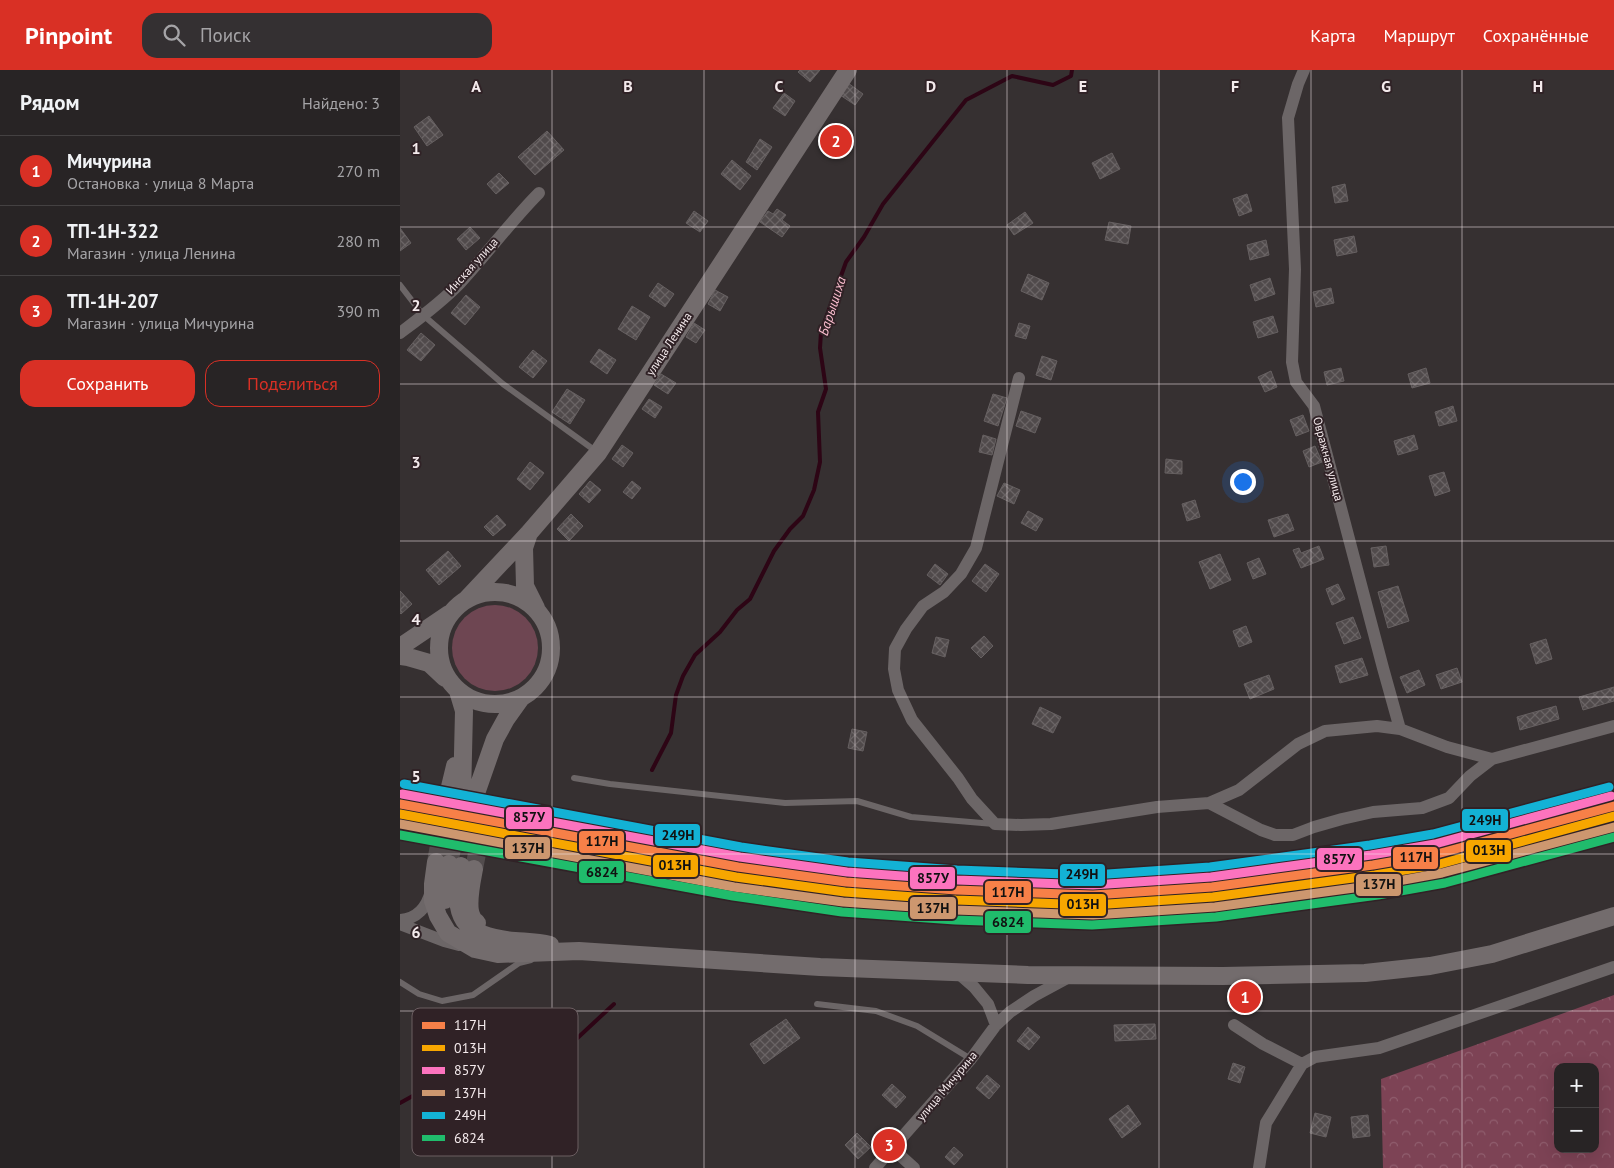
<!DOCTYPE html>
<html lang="ru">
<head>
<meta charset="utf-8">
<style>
  :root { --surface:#282425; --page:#343032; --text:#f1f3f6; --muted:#a5a4a7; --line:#444142; --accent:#d93025 }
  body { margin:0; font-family:"PT Sans",sans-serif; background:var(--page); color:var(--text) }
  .controls { position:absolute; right:15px; bottom:15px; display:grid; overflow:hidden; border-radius:10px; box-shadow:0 5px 20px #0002 }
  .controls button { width:45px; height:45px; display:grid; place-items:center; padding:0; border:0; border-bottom:1px solid var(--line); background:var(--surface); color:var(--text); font:25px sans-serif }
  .you { position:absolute; left:842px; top:411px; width:18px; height:18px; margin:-12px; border:4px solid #fff; border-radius:50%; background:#1a73e8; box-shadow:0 0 0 8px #1a73e833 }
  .badge { display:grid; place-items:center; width:32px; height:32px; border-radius:50%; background:var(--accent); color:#fff; font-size:16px; font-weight:700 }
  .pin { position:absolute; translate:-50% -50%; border:2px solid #fff; box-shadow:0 1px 5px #0006 }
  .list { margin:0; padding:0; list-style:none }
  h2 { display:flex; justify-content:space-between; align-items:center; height:65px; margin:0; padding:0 20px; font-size:21px }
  h2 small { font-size:16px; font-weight:400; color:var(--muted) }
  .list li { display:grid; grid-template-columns:32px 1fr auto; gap:15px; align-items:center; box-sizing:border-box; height:70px; padding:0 20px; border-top:1px solid var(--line) }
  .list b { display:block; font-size:19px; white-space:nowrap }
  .list p { margin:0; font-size:16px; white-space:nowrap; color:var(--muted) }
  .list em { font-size:16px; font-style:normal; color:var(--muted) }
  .actions { display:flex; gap:10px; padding:15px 20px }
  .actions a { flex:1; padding:11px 0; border:1px solid var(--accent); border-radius:15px; text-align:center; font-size:18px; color:var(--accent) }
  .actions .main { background:var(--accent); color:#fff }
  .icon { flex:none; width:28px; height:28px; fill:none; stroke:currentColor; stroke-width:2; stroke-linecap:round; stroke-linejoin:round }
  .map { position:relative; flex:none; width:1214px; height:1098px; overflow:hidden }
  header { display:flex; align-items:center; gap:30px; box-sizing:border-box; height:70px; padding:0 25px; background:var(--accent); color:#fff }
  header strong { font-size:24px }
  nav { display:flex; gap:28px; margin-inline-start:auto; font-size:18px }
  .search { width:350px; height:45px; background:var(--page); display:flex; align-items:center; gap:12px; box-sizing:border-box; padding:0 18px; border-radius:15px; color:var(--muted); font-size:19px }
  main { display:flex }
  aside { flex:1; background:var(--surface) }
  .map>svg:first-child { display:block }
  .grass { fill:#6e4652 }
  .forest { fill:url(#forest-crowns); fill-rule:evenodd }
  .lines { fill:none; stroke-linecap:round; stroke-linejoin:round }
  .stream { stroke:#2d0515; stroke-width:4 }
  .building { fill:url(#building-cross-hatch); stroke:#666061 }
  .secondary-tunnel { stroke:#524c4d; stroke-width:18; stroke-dasharray:18 9; stroke-linecap:butt }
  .service { stroke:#6c6667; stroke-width:6 }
  .minor { stroke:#6c6667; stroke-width:12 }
  .secondary { stroke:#736c6d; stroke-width:18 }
  .rail-1-casing { stroke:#302226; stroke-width:12 }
  .rail-2-casing { stroke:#302226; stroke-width:12 }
  .rail-3-casing { stroke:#302226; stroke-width:12 }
  .rail-4-casing { stroke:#302226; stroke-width:12 }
  .rail-5-casing { stroke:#302226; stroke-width:12 }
  .rail-6-casing { stroke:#302226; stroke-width:12 }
  .rail-1 { stroke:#f78048; stroke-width:9 }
  .rail-2 { stroke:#f7a600; stroke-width:9 }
  .rail-3 { stroke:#fc73be; stroke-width:9 }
  .rail-4 { stroke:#cd976f; stroke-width:9 }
  .rail-5 { stroke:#13b2d5; stroke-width:9 }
  .rail-6 { stroke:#20bc6c; stroke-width:9 }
  .grid { fill:none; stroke:#f4eaec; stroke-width:1; stroke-opacity:0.55 }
  .labels { text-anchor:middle; stroke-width:4; stroke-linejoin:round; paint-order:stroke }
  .street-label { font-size:12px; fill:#f4eaec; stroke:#302226 }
  .water-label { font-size:14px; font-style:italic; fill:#fcbecf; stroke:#302226 }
  .key { fill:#302226; stroke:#6b5e61; stroke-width:1 }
  .key-label { font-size:14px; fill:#f4eaec }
  .grid-label { font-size:16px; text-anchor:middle; font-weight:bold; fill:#f4eaec; stroke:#302226; stroke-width:4; stroke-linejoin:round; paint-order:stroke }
  .line-badge { stroke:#302226; stroke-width:2 }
  .pale-badge-label { font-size:14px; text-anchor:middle; font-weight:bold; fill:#111 }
</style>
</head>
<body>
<header>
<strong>Pinpoint</strong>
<div class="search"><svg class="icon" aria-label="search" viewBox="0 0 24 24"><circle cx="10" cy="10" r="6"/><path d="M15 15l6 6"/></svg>Поиск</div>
<nav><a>Карта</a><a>Маршрут</a><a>Сохранённые</a></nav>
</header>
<main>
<aside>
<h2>Рядом<small>Найдено: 3</small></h2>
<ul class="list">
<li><span class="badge">1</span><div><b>Мичурина</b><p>Остановка · улица 8 Марта</p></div><em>270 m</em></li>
<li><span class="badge">2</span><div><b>ТП-1Н-322</b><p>Магазин · улица Ленина</p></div><em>280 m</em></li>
<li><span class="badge">3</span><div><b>ТП-1Н-207</b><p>Магазин · улица Мичурина</p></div><em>390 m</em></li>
</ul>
<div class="actions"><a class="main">Сохранить</a><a>Поделиться</a></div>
</aside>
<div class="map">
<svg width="1214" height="1098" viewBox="0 0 1214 1098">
  <defs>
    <pattern id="forest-crowns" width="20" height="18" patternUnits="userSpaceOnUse" patternTransform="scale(1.25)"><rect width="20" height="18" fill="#7d4355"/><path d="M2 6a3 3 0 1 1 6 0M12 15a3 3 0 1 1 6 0" fill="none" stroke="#905e6e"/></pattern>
    <pattern id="building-cross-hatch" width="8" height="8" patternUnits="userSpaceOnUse" patternTransform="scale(1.25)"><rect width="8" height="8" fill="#504a4b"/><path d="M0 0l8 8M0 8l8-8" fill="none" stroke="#6a6465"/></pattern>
  </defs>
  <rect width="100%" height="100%" fill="#363031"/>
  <path class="grass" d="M52 578a43 43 0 1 1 86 0a43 43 0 1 1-86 0Z"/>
  <path class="forest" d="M1214 925V1098H983L981 1009ZM1158 997H1195V1079H1158Z"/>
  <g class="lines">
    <path class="stream" d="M252 700 271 663 276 625 283 606 295 585 320 562 337 540 350 529 374 481 390 459 403 446 414 420 420 392 418 342 426 319 420 278 421 262 446 192 464 167 483 134 566 30 612 6 653 15 671 6 672 0
      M0 1033 36 1013 156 988 214 934"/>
  </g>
  <path class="building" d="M400 0H420L410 12 398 2Z
    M448 13 463 24 455 35 440 25Z
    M384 23 395 31 385 46 373 38Z
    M29 46 43 65 27 76 14 57Z
    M147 61 164 80 135 105 118 87Z
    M360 69 372 77 357 100 346 92Z
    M712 83 720 99 700 109 692 93Z
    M332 90 351 106 340 120 321 104Z
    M99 103 109 113 96 124 87 114Z
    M945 114 948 131 935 133 932 117Z
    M847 124 852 141 839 146 833 129Z
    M377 139 386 145 382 150 390 156 382 167 360 152 368 141 373 144Z
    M294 141 308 151 300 162 286 153Z
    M625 142 633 153 614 165 607 155Z
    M709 152 731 156 728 174 705 170Z
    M70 157 80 168 66 180 57 169Z
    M0 158 11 173 0 181Z
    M954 166 957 182 937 186 934 170Z
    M866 170 869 185 850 190 847 175Z
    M628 204 649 213 642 230 621 221Z
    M870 208 875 224 855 231 850 215Z
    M258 213 274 224 265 237 249 226Z
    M931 218 934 233 916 237 913 222Z
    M315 220 328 227 320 241 308 234Z
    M66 225 80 237 65 255 51 243Z
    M232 236 250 247 236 270 218 259Z
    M873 246 878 262 858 268 853 252Z
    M294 253 305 260 296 273 286 267Z
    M619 253 630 256 626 269 615 266Z
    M21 263 35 275 21 291 7 280Z
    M199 279 216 290 207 304 190 292Z
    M133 280 147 291 133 308 119 297Z
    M642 286 657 291 651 310 636 305Z
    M941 298 944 311 927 315 924 302Z
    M1026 298 1030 313 1012 318 1008 304Z
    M871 301 877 317 865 322 858 307Z
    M261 304 276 313 268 324 254 315Z
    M167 319 185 330 170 354 152 342Z
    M593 324 607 328 598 356 584 351Z
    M249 329 262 337 255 348 242 339Z
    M1053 336 1057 351 1039 356 1035 342Z
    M621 341 641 348 635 363 616 356Z
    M903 345 909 361 896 366 890 350Z
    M583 365 596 369 592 385 579 382Z
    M1014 365 1018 379 998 385 994 371Z
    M222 375 233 383 223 397 212 389Z
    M915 376 922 392 909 397 903 381Z
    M766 389 782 391V404L765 403Z
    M130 392 144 403 130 420 117 409Z
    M1044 402 1050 421 1035 426 1029 406Z
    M190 411 201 420 189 433 179 424Z
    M232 411 241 418 232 429 223 422Z
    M604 413 620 420 614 434 597 426Z
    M795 430 800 447 787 451 782 434Z
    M628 441 643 449 636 461 621 453Z
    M171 444 183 456 169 471 157 459Z
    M888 444 894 460 874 467 868 450Z
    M97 445 106 455 93 466 84 457Z
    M919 476 924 489 901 498 893 480 899 478 901 483Z
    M986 476 989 495 974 497 971 478Z
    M48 481 61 496 39 515 26 500Z
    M820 484 831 510 810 519 799 492Z
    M859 488 866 504 853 509 847 493Z
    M535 494 548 504 540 515 527 505Z
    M585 494 599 504 586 522 572 511Z
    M938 514 945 529 932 535 926 519Z
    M998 516 1009 551 988 558 978 522Z
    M0 521 12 534 1 544 0 543Z
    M953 547 961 568 944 574 936 553Z
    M846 556 852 572 839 577 833 561Z
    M584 566 593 576 581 588 571 578Z
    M536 567 549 570 545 587 532 583Z
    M1146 569 1152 589 1136 594 1130 574Z
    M962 588 968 605 940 613 935 596Z
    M1057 598 1062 612 1041 619 1036 605Z
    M1019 600 1025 615 1007 623 1000 607Z
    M869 605 874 619 850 629 844 614Z
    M1214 617V631L1183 640 1179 627Z
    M1156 636 1159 649 1120 660 1117 647Z
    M640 637 661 647 653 663 632 654Z
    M452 659 467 662 463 681 448 678Z
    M386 949 400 968 364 994 350 974Z
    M755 954 756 969 715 971 714 955Z
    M628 957 640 967 629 980 617 971Z
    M833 993 845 997 840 1013 828 1009Z
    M587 1005 600 1016 589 1029 576 1018Z
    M492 1014 506 1027 496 1038 482 1025Z
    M728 1035 741 1054 722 1068 709 1049Z
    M915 1043 931 1047 926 1067 910 1063Z
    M968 1045 970 1066 953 1068 951 1047Z
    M457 1063 471 1077 458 1089 445 1075Z
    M554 1077 563 1085 554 1095 545 1087Z"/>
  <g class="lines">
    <path class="secondary-tunnel" d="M36 792 48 725
      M49 794 62 727
      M74 799 87 732"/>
    <path class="service" d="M0 215 23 245 103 314 197 382
      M174 708 210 714 385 733 457 731 511 747 594 754
      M0 912 19 924 42 931 73 925 119 893 131 890
      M417 934 476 941 517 956 571 989"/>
    <path class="minor" d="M904 0 898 14 888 48 895 199 892 292 896 312 914 336 983 598 1000 659
      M0 263C20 248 42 232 60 213 87 184 111 151 139 123
      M619 308 576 478 561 504 544 522 523 536 506 559 495 579 494 599 498 620 512 650 558 708 572 729 595 754 621 755 651 754 757 737 809 733 839 720 898 674 925 661 977 656 1000 659 1047 677 1092 689 1214 656
      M809 733 861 760 875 765H893L914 757 942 749 973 742 1022 738 1049 728 1070 706 1092 689
      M0 850C17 849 27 837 31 821
      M0 854 44 871 59 875
      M558 903 574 917 588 934 596 955
      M834 955 863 974 902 994 866 1053 859 1098
      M902 994 915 987 979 978 1214 897
      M493 1079 514 1098
      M475 1098 571 989 596 955 610 942 634 926 671 906"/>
    <path class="secondary" d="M129 463 124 478 125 516 136 538
      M39 578a56 56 0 1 1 112 0a56 56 0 1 1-112 0Z
      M66 530 129 463 198 383 448 0
      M0 577 49 544
      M0 586 8 587 29 593 45 608
      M58 621 64 641 62 727
      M48 725 55 696
      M74 729 95 669 106 649 121 628
      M36 792 33 814V831L38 846 48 863 75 879 98 884 179 881 420 897 628 905 823 906 965 903 1030 896 1092 884 1214 846
      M61 796C52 847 61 866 115 871 127 872 138 872 150 875
      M74 799C72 810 66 836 72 847 73 850 75 851 77 853
      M45 830V813L49 794"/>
    <g class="rail-1-casing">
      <path id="rail-1" d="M0 734 338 797 446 812 556 820 693 825 812 817 973 795 1037 784 1214 736"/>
    </g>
    <g class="rail-2-casing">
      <path id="rail-2" d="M0 744 336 807 445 822 556 830 693 835 813 827 975 805 1040 794 1214 746"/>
    </g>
    <g class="rail-3-casing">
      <path id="rail-3" d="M2 724 340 787 447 802 557 810 693 815 811 807 971 785 1035 774 1211 726"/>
    </g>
    <g class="rail-4-casing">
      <path id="rail-4" d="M0 754 334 817 443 832 555 840 693 845 815 837 976 815 1042 803 1214 757"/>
    </g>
    <g class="rail-5-casing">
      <path id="rail-5" d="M4 714 341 777 448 792 557 800 693 805 810 797 970 775 1033 764 1209 717"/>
    </g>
    <g class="rail-6-casing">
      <path id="rail-6" d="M0 765 333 826 442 842 555 850 692 855 816 847 978 825 1045 813 1214 767"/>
    </g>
    <use href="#rail-1" class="rail-1"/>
    <use href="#rail-2" class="rail-2"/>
    <use href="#rail-3" class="rail-3"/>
    <use href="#rail-4" class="rail-4"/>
    <use href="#rail-5" class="rail-5"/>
    <use href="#rail-6" class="rail-6"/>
  </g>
  <path class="grid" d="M152 0V1098M304 0V1098M455 0V1098M607 0V1098M759 0V1098M911 0V1098M1062 0V1098M0 157H1214M0 314H1214M0 471H1214M0 627H1214M0 784H1214M0 941H1214"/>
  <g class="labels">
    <g class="street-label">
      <text transform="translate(72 196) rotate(-48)" y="4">Инская улица</text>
      <text transform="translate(269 274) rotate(-57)" y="4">улица Ленина</text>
      <text transform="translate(928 389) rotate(75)" y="4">Овражная улица</text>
      <text transform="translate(547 1016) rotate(-50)" y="4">улица Мичурина</text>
    </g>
    <g class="water-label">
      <text transform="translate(432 236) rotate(-72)" y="5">Барышиха</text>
    </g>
  </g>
  <rect x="12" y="938" width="166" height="148" rx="8" class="key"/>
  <rect x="22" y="952" width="23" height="7" fill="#f78048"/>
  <rect x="22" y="975" width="23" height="6" fill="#f7a600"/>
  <rect x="22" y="997" width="23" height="7" fill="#fc73be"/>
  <rect x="22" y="1020" width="23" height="6" fill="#cd976f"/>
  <rect x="22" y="1042" width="23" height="7" fill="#13b2d5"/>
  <rect x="22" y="1065" width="23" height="6" fill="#20bc6c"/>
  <g class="key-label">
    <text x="54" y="960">117Н</text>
    <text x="54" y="983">013Н</text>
    <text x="54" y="1005">857У</text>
    <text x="54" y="1028">137Н</text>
    <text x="54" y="1050">249Н</text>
    <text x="54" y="1073">6824</text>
  </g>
  <g class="grid-label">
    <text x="76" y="22">A</text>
    <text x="228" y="22">B</text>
    <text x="379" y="22">C</text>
    <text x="531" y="22">D</text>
    <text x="683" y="22">E</text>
    <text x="835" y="22">F</text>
    <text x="986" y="22">G</text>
    <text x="1138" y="22">H</text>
    <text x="16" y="84">1</text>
    <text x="16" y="241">2</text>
    <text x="16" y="398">3</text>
    <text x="16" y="555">4</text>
    <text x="16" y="712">5</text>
    <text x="16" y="868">6</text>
  </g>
  <g class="line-badge">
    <rect x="105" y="736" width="48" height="24" rx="5" fill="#fc73be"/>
    <rect x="1061" y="738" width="48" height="24" rx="5" fill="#13b2d5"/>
    <rect x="254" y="753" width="47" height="24" rx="5" fill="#13b2d5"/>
    <rect x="178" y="760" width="47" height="24" rx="5" fill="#f78048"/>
    <rect x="104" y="766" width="47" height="24" rx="5" fill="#cd976f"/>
    <rect x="1065" y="769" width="47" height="24" rx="5" fill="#f7a600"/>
    <rect x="992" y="776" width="47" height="24" rx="5" fill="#f78048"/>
    <rect x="916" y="777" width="47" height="24" rx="5" fill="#fc73be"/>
    <rect x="252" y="784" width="47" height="24" rx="5" fill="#f7a600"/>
    <rect x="178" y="790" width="47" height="24" rx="5" fill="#20bc6c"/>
    <rect x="659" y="793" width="47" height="24" rx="5" fill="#13b2d5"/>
    <rect x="509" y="796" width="47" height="24" rx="5" fill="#fc73be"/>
    <rect x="955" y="803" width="47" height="24" rx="5" fill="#cd976f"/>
    <rect x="584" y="810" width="48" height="24" rx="5" fill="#f78048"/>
    <rect x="659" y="823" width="48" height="24" rx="5" fill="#f7a600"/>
    <rect x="509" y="826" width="48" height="24" rx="5" fill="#cd976f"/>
    <rect x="584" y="840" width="48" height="24" rx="5" fill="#20bc6c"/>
  </g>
  <g class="pale-badge-label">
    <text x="129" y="752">857У</text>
    <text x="1085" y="755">249Н</text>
    <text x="278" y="770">249Н</text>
    <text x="202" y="776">117Н</text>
    <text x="128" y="783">137Н</text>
    <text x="1089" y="785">013Н</text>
    <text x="1016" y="792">117Н</text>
    <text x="939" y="794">857У</text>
    <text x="275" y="800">013Н</text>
    <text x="202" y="807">6824</text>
    <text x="682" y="809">249Н</text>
    <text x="533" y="813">857У</text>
    <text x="979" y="819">137Н</text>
    <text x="608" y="827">117Н</text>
    <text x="683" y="839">013Н</text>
    <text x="533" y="843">137Н</text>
    <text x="608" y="857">6824</text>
  </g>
</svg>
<div class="controls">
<button>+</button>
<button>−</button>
</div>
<div class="you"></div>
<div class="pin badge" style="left:845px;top:927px">1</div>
<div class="pin badge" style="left:436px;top:71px">2</div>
<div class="pin badge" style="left:489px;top:1075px">3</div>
</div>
</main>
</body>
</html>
